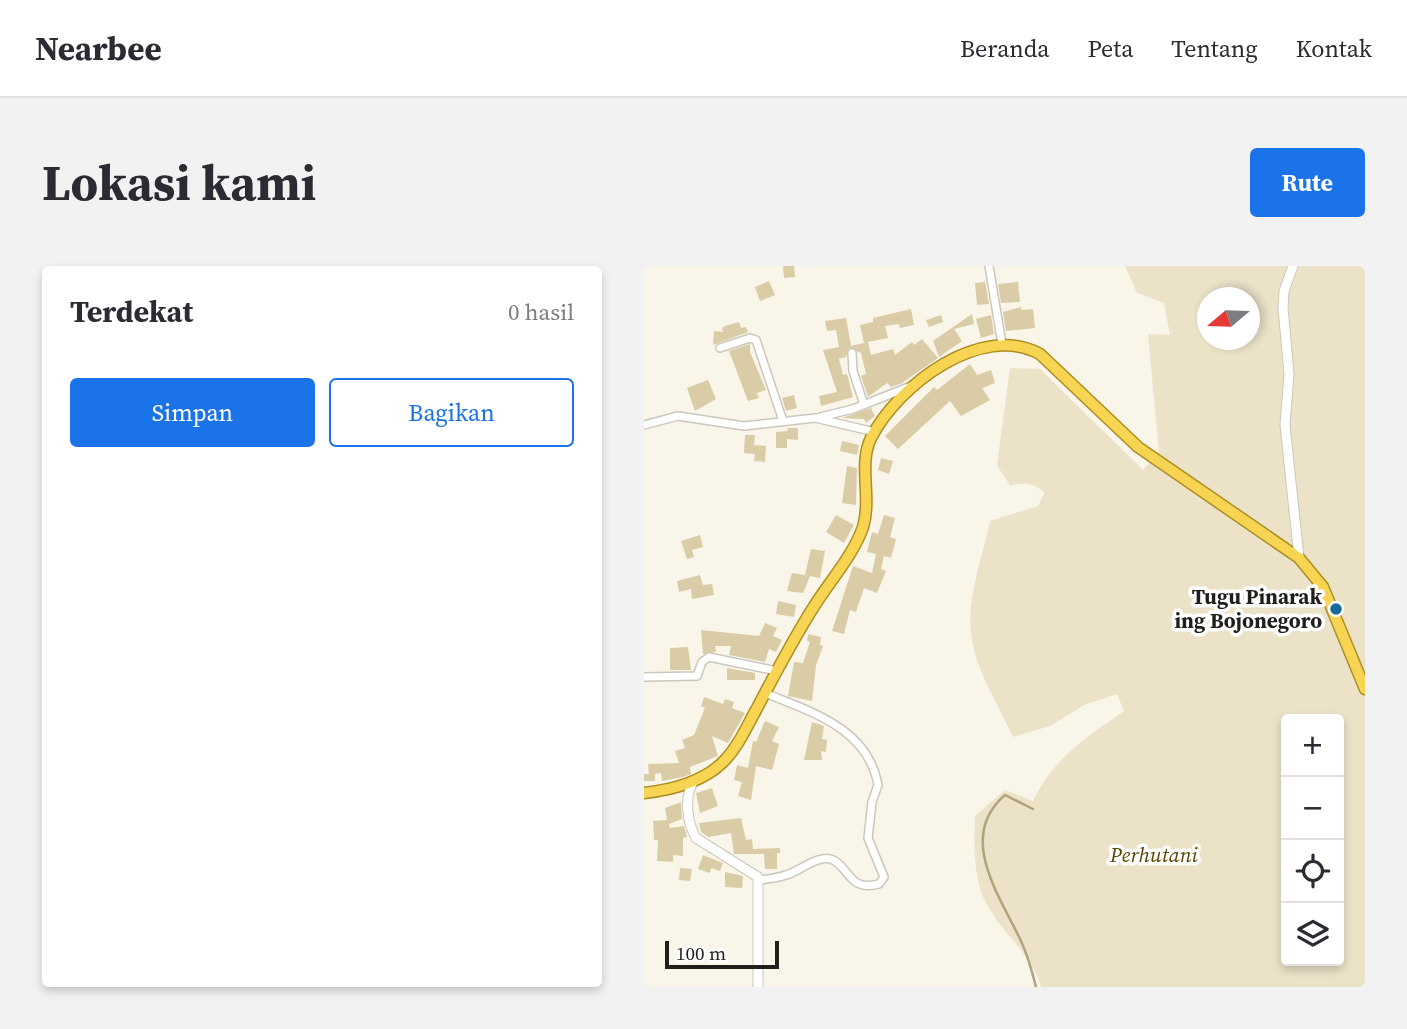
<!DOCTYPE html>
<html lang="id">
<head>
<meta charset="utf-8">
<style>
  :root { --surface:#fff; --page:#f2f2f3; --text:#2b2b33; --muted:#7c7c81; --line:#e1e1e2; --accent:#1a73e8 }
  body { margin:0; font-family:"Source Serif 4",serif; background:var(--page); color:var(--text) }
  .controls { position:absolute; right:21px; bottom:21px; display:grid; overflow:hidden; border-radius:7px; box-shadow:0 4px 10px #0003 }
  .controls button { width:63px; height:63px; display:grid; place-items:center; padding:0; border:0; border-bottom:2px solid var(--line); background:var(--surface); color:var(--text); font:35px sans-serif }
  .compass { position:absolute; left:553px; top:21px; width:63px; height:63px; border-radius:50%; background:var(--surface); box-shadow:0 4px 10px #0003; rotate:251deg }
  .scale { position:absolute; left:21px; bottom:18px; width:114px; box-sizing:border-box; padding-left:7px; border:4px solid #211f1b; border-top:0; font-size:19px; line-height:24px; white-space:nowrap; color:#211f1b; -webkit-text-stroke:5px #fff; paint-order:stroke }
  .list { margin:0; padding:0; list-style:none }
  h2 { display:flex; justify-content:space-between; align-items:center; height:91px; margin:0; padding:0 28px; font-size:30px }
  h2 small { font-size:23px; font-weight:400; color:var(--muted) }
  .actions { display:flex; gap:14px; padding:21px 28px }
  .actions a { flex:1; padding:16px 0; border:2px solid var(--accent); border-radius:7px; text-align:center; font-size:24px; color:var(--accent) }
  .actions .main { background:var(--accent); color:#fff }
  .icon { flex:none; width:38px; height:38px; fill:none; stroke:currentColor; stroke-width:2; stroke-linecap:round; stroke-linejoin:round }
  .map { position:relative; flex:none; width:721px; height:721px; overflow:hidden; border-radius:7px }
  header { display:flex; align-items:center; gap:42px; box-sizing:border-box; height:98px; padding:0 35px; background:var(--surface); border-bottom:2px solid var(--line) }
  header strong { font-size:33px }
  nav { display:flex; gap:38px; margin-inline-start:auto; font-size:24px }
  .intro { display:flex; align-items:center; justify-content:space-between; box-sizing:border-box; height:168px; padding:0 42px }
  h1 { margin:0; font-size:49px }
  .button { padding:18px 32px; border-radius:7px; background:var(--accent); color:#fff; font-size:24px; font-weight:700 }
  main { display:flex; gap:42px; padding:0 42px }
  aside { flex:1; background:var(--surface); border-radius:7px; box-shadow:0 4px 10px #0003 }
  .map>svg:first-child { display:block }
  .green { fill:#ebe2c8; fill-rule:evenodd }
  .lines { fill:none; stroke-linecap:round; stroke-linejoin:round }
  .stream { stroke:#b0a37e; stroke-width:2.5 }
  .building { fill:#dacca6 }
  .minor-casing { stroke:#cbc7bc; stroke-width:10 }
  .tertiary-casing { stroke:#cbc7bc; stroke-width:11 }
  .trunk-casing { stroke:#ac8e23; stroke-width:13 }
  .minor { stroke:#fff; stroke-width:7 }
  .tertiary { stroke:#fff; stroke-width:9 }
  .trunk { stroke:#f8d453; stroke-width:10 }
  .poi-dot { fill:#176b9c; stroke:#fff; stroke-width:2.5 }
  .labels { text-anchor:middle; stroke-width:7; stroke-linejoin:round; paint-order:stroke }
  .poi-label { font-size:21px; font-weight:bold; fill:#211f1b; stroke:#fff; text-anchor:end }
  .park-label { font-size:21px; font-style:italic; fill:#5a4600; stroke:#fff }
</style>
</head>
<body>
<header>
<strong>Nearbee</strong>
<nav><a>Beranda</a><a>Peta</a><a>Tentang</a><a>Kontak</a></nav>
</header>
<div class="intro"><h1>Lokasi kami</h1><a class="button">Rute</a></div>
<main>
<aside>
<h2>Terdekat<small>0 hasil</small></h2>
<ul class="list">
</ul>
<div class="actions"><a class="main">Simpan</a><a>Bagikan</a></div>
</aside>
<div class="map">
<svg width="721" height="721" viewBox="0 0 721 721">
  <rect width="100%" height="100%" fill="#f9f5e9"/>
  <path class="green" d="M481 0H721V721H397C388 687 356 666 341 635 329 611 330 576 331 550L361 524 389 535C410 492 442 471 480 445L473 428 440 439 406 460 369 471C354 438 330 402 327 366 323 331 339 289 346 255L394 240 401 226C389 218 380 215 366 220L353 199 366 102 396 103 499 204 515 186 504 68 526 69 520 37 493 27ZM564 32H606V74H564ZM642 453H695V695H642Z"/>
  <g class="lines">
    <path class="stream" d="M389 543 361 529C312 571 356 630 377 675 384 690 388 705 392 721"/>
  </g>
  <path class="building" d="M139 0H150L151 11 140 12Z
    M125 15 131 29 116 35 111 21Z
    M341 16 345 38 333 39 331 17Z
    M374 16 376 36 357 37 354 18Z
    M377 41V44L389 43 391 62 362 65 359 46Z
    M267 43 270 59 256 62 255 58 241 60 244 72 224 76 227 89 249 83 251 89 268 76 270 79 278 73 294 92 258 117 247 121 243 117 224 131 217 110 222 108 217 87 205 82 202 91 195 93 199 109 203 108 209 131 177 140 175 130 193 126 179 84 195 81 192 64 183 65 181 55 202 52 207 80 220 77 216 59 229 56V52Z
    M328 48 330 58 310 63 318 75 295 91 289 75Z
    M297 49 299 56 285 61 282 54Z
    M347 49 350 68 337 72 332 53Z
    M95 56 97 62 102 61 104 66 69 79 70 65 79 66 78 62 81 60Z
    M106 78V86L122 124 113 127 115 132 104 135 85 85Z
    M326 98 333 109 347 104 351 117 338 122 346 134 317 150 306 135 254 183 241 170 290 121 293 124Z
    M64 114 72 133 51 145 43 122Z
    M150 129 153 142 142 145 138 132Z
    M227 142 231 150 222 157 220 153 198 152Z
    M144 162H154V174L143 173V182H132V166L143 165Z
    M101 169H111L110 179 122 180 121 196 110 195 111 188 100 187Z
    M198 175 215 179 213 189 196 185Z
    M237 192 249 195 245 208 234 204Z
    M203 200 213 202 212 239 198 237Z
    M192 249 210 259 200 277 182 266Z
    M240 249 251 252 246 271 252 273 247 292 240 290 237 303 242 305 233 327 220 322 212 346 206 344 200 368 188 365 209 300 228 307 232 288 223 286 228 266 234 268Z
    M56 269 59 281 48 284 50 291 43 293 37 275Z
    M167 283 181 285 176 312 161 309Z
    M148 307 166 310 159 327 143 325Z
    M56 309 59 319 68 318 70 329 48 333 47 323 35 326 33 315Z
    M134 335 152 339 150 351 132 348Z
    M121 357 133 362 129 370 138 374 132 386 125 383 121 396 85 389 87 380H71L72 386 59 388 57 364 115 370Z
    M164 368 177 371 176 379 179 380 172 399 168 435 144 430 150 396 159 397 166 376 163 375Z
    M44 381 47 404H26V382Z
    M83 402 111 407V414H83Z
    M60 431 79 438 81 433 90 436 88 442 101 447 84 477 68 470 74 490 46 501 47 508 39 511 18 515 17 507 11 508V515H0V508H5L4 498 35 497 31 485 41 482 38 474 50 469 61 442 57 440Z
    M121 455 135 461 128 475 135 478 128 504 112 500 107 534 94 530 98 516 90 514 93 499 104 502 109 475 112 476Z
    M168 456 180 460 178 473 183 474 182 486 177 485 178 494H160Z
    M68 522 74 540 56 547 52 527Z
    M37 536 38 553 25 558 26 562 40 560 43 571 39 572V590L29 589V596L13 595 14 574H10L9 555 23 554 21 542Z
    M97 552 102 574 108 573 109 583 136 582V587H133V603H121L120 588H90L87 567 64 571 57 566 55 557Z
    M59 589 79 597 76 605 67 602 66 607 54 603Z
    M36 602 48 603 46 615 35 614Z
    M81 606 99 610 98 622 81 621Z"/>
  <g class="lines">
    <g class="minor-casing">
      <path id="minor" d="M345 0 358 78
        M76 82 106 72 112 74 139 155
        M208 87 209 105 220 139
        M176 151 209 143 267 120
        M0 159 34 150 100 160 171 152 231 166
        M0 411 53 410 58 396 65 391 133 405
        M115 614C124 613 133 612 142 609 155 606 175 587 189 594 206 602 205 626 235 618L240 611 224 572 228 536 234 519C224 462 167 446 121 427"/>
    </g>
    <g class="tertiary-casing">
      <path id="tertiary" d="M649 0 640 25 639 42 645 108 641 159 655 292
        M49 516C40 532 43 556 52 572L114 611V721"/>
    </g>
    <g class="trunk-casing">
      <path id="trunk" d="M0 527C27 524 57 517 78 497 93 483 102 462 112 444 130 410 148 375 169 342 185 316 209 290 219 261 228 232 214 198 227 172 254 119 337 56 396 88L494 181 655 292 679 321 721 423"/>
    </g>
    <use href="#minor" class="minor"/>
    <use href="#tertiary" class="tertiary"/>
    <use href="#trunk" class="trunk"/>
  </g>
  <circle class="poi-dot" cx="692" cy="343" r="7"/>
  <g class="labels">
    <g class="poi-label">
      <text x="678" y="338">Tugu Pinarak<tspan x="678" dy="24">ing Bojonegoro</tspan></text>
    </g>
    <g class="park-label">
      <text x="510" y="596">Perhutani</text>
    </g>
  </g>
</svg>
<div class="controls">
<button>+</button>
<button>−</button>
<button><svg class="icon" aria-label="locate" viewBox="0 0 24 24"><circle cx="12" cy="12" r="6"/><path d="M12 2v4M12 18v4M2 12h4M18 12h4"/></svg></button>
<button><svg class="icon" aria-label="layers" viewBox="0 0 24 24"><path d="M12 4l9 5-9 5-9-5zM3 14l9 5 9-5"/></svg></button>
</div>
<svg class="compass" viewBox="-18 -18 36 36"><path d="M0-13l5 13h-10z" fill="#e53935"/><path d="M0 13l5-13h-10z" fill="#7c7c81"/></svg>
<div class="scale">100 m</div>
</div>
</main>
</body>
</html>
